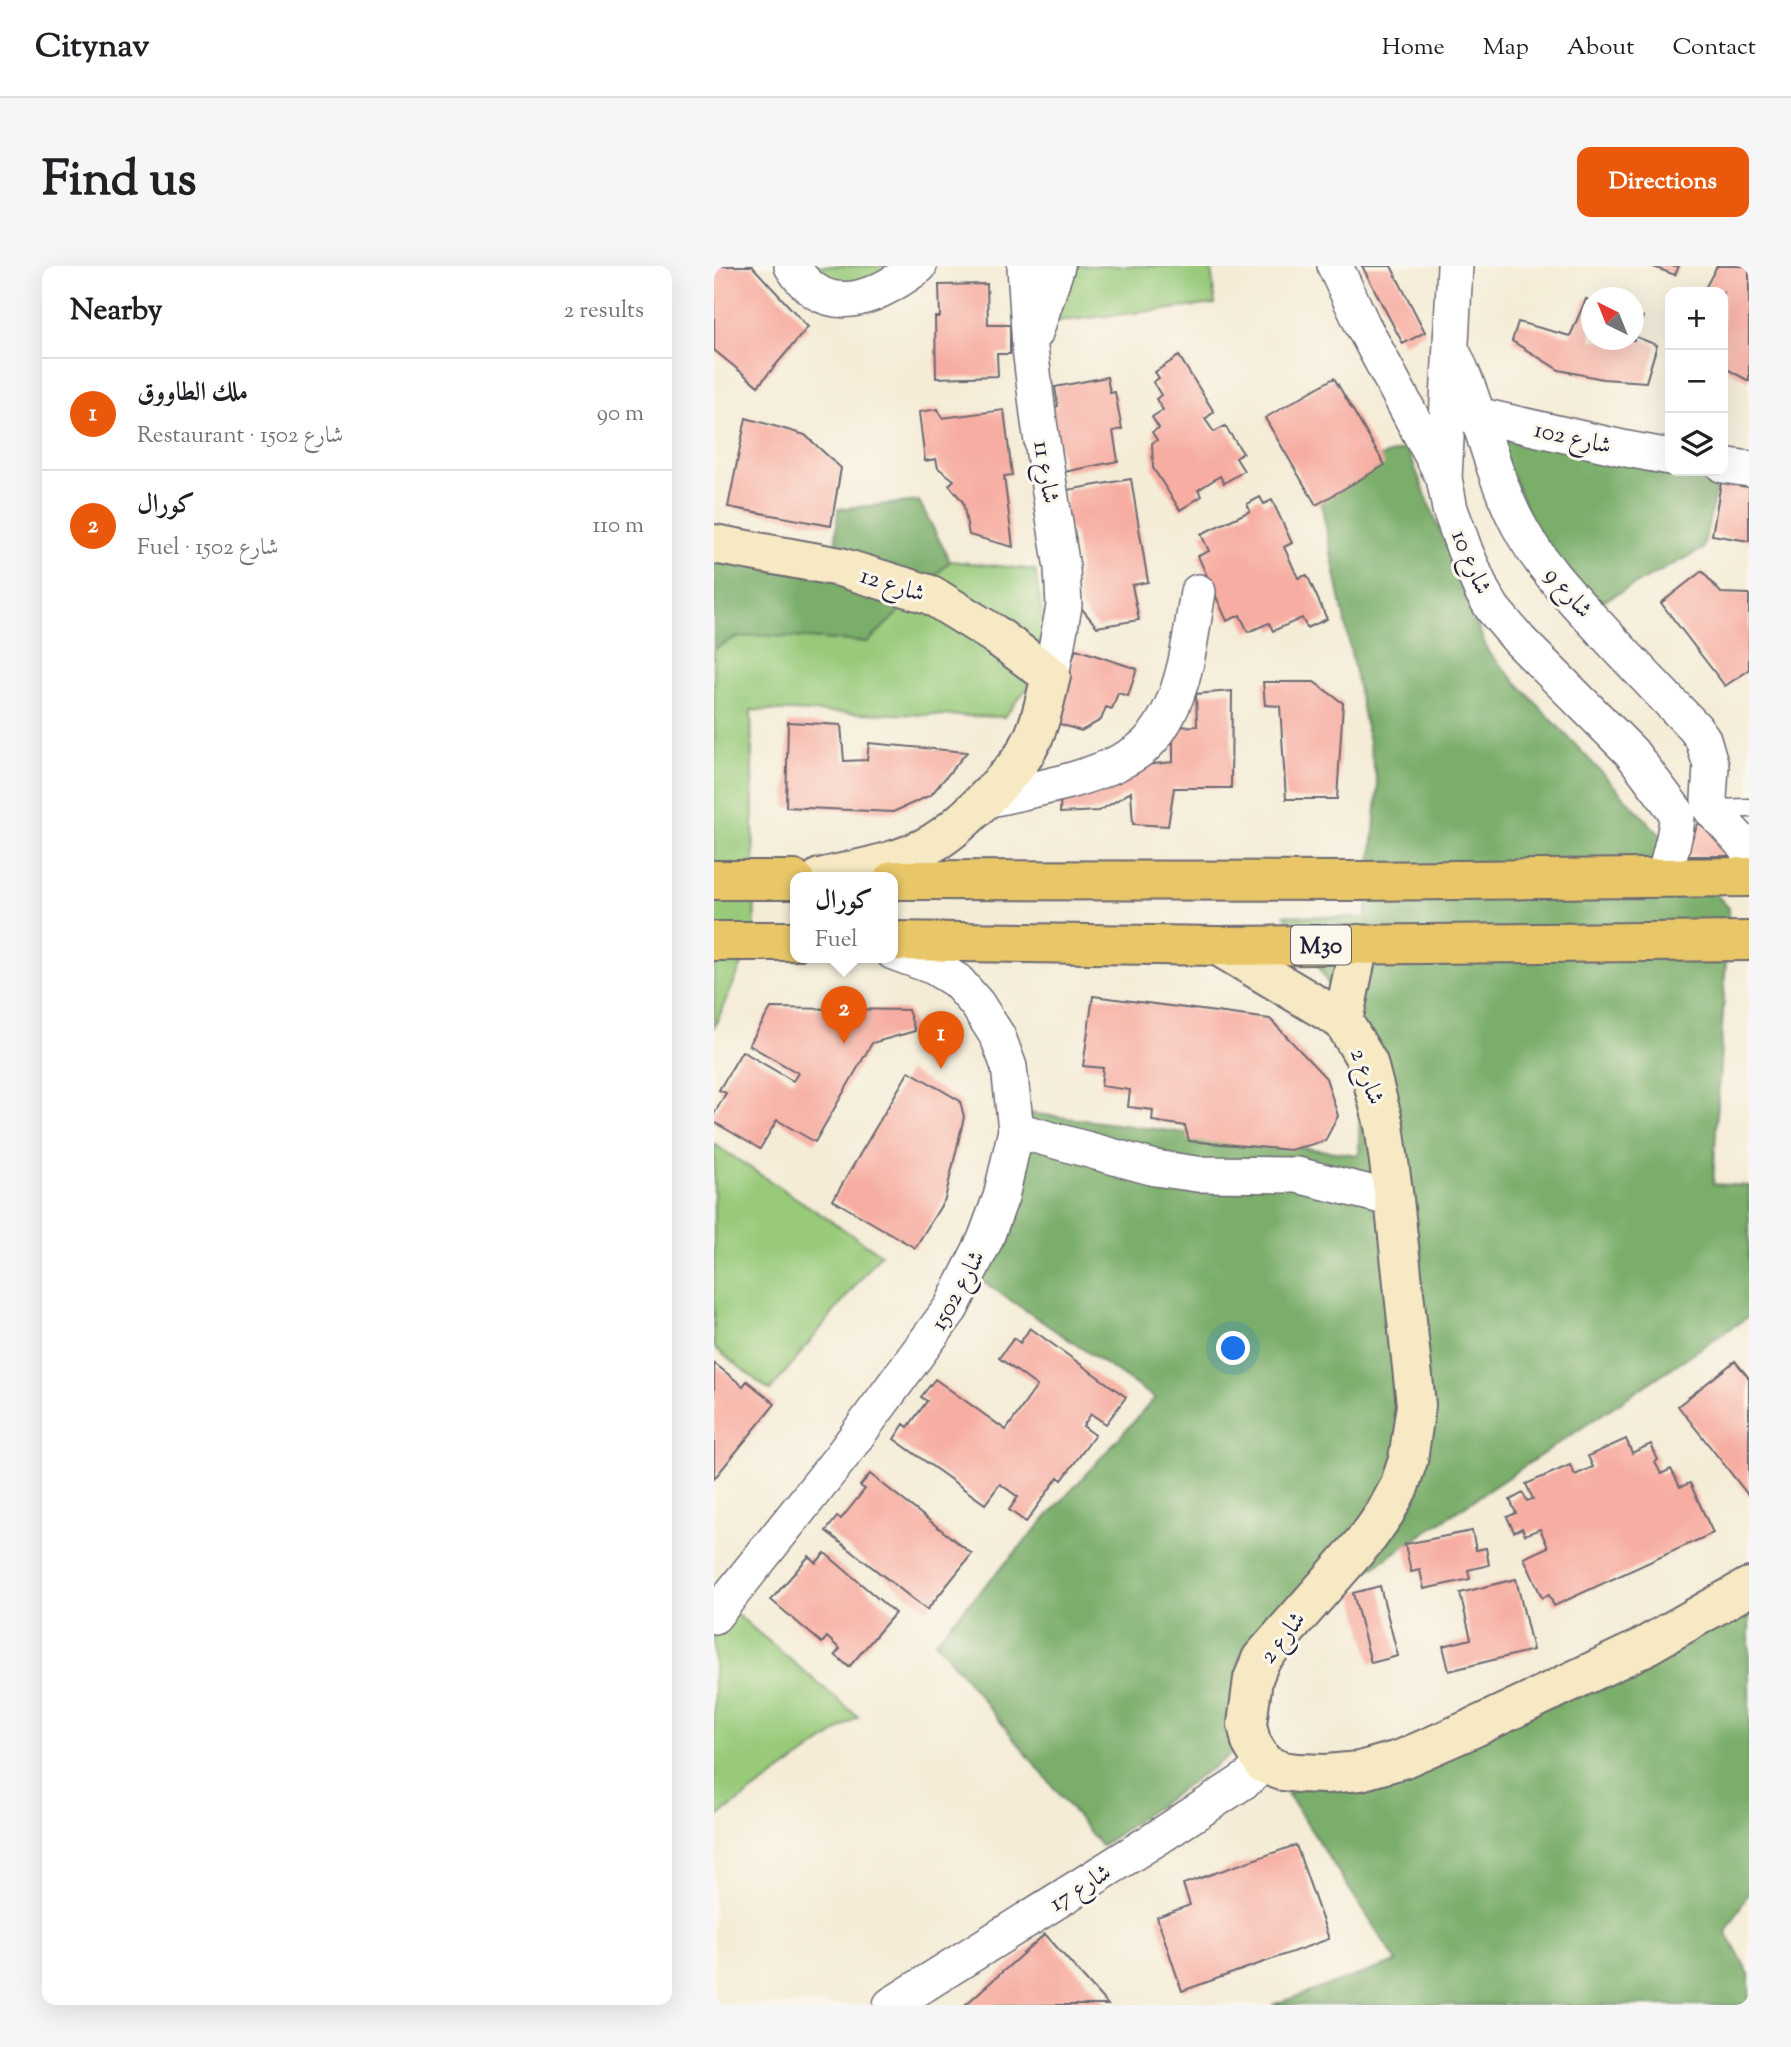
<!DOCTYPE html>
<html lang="en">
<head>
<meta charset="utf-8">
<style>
  :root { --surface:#fff; --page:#f6f6f6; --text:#202124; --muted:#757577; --line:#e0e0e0; --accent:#ea580c }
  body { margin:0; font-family:"Sorts Mill Goudy",Amiri,serif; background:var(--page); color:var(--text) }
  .controls { position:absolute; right:21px; top:21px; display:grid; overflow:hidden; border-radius:14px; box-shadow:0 7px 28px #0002 }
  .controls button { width:63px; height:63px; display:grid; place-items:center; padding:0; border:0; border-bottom:2px solid var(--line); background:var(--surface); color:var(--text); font:35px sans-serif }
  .compass { position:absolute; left:867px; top:21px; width:63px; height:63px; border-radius:50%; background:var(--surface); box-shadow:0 7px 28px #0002; rotate:317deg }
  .you { position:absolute; left:520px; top:1083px; width:24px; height:24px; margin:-18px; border:5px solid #fff; border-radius:50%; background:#1a73e8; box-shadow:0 0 0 10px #1a73e833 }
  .badge { display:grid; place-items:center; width:46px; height:46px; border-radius:50%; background:var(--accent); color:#fff; font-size:23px; font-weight:700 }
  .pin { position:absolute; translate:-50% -58px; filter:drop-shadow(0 2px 4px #0008) }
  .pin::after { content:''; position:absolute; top:37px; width:24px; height:21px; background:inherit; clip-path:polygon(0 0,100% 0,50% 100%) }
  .popup { position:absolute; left:76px; top:606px; width:108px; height:91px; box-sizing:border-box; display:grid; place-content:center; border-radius:14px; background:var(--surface); filter:drop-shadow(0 2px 5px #0005); font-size:23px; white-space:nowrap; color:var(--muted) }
  .popup b { font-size:26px; color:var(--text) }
  .popup::after { content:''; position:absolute; left:50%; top:100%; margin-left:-14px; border:14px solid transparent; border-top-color:var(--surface) }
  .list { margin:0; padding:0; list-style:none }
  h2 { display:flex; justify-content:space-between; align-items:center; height:91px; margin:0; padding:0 28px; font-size:30px }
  h2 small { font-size:23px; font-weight:400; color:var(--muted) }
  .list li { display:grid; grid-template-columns:46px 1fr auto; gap:21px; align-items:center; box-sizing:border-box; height:112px; padding:0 28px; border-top:2px solid var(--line) }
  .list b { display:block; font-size:26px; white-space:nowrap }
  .list p { margin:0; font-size:23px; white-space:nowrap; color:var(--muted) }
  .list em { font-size:23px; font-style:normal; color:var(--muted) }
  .icon { flex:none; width:38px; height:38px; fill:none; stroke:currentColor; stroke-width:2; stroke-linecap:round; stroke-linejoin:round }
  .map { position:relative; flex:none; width:1035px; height:1739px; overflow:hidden; border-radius:14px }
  header { display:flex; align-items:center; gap:42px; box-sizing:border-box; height:98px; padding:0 35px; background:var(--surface); border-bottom:2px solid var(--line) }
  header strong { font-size:33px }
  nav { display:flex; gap:38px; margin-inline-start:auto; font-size:24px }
  .intro { display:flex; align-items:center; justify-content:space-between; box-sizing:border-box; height:168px; padding:0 42px }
  h1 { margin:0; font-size:49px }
  .button { padding:18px 32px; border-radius:14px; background:var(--accent); color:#fff; font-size:24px; font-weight:700 }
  main { display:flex; gap:42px; padding:0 42px }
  aside { flex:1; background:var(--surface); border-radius:14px; box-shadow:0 7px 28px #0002 }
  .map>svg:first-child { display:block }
  .green { fill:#98ca7a; stroke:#5d765a; stroke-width:2 }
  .forest { fill:#7aae6a; stroke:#4e6852; stroke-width:2 }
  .building { fill:#f7ada2 }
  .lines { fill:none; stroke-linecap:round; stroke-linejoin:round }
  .lane-casing { stroke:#6c6972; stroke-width:21 }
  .street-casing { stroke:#6c6972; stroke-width:38 }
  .secondary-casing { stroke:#6c6972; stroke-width:42 }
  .highway-casing { stroke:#6c6972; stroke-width:42 }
  .lane { stroke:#fff; stroke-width:18 }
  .street { stroke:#fff; stroke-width:35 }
  .secondary { stroke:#f6e9c3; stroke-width:38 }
  .highway { stroke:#e9c769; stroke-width:38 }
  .labels { text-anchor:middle; stroke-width:6; stroke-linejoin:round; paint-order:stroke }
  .shield { fill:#fbf7ec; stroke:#636270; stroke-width:2 }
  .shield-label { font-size:23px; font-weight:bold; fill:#22223b }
  .street-label { font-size:24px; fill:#22223b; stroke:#fbf7ec }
</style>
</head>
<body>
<header>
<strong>Citynav</strong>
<nav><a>Home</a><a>Map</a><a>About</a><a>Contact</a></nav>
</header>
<div class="intro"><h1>Find us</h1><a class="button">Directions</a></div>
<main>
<aside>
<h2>Nearby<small>2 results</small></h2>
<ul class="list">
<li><span class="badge">1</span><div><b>ملك الطاووق</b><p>Restaurant · شارع 1502</p></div><em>90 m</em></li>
<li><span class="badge">2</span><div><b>كورال</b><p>Fuel · شارع 1502</p></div><em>110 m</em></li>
</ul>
</aside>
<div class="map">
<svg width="1035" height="1739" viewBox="0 0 1035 1739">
  <rect width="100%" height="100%" fill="#fbf7ec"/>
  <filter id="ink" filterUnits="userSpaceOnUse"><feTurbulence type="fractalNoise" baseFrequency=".0143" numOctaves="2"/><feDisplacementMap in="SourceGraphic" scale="14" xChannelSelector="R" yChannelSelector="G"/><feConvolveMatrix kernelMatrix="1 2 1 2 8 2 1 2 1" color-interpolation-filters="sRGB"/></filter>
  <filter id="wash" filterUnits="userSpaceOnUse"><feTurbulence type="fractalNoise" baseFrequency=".00686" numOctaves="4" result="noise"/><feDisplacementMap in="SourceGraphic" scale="28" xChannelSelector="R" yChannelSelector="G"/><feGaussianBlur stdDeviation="1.57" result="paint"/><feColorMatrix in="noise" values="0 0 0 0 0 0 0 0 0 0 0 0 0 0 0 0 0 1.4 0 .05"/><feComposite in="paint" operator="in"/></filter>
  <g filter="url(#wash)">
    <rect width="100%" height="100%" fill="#f4ecd7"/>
    <path class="green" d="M84 0H217L116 38Z
      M344 0H497L501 38 327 57Z
      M236 295 321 304 332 375 318 416 290 451 37 444 41 668 0 762V383L20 372 45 369 154 376Z
      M0 878 167 988 56 1125 0 1081Z
      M0 1329 144 1451 0 1553Z"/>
    <path class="forest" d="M775 151 956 205H993L1005 207 989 283 872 344 822 268Z
      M693 182 774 386 1015 642 999 918 1035 920V1050L637 1316 584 1363 523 1484 387 1580 221 1375 441 1132 252 1004 307 846 645 889 646 827 622 733 591 675 570 649 652 652 664 521 602 212Z
      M205 235 236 295 154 376 45 369 20 372 0 383V280L121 289 124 243Z
      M1035 1336V1626L1012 1666 1035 1708V1739H558L683 1696 573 1527 828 1440Z"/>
    <g id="blocks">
      <path class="building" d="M0 0H38L94 61 44 120 0 84Z
        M648 0H677L711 66 689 78Z
        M937 0H965L961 9Z
        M1003 0H1035V115L1009 101V26H989Z
        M273 18 274 59H296V88H283L284 110 222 112 221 51H226L225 19Z
        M872 33 878 35V74H920V48L929 51 922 71 943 79 932 116 889 113 845 104 798 75 804 56 856 70Z
        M465 90 500 146 491 153 500 166 511 160 529 187 522 192 530 205 510 217 506 210 484 224 488 230 466 244 439 202 438 177 443 174 438 166 445 162 438 151 449 144 442 133 447 129 439 116 445 112 441 106Z
        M393 111 396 127 401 126 408 163 399 165 404 195 350 206 338 142 344 140 341 121Z
        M620 112 671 199 602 239 551 152Z
        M224 143 228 152 290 144 298 209 290 210 299 281 255 269 249 236 235 219 240 214 224 202 222 193 211 195 205 146Z
        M32 152 91 169 127 202 117 260 14 241Z
        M1009 205 1035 209V275L998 269Z
        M417 213 434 316 418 319 425 354 383 361 368 343 363 321 365 301 361 270 350 256 353 224Z
        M546 231 550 238 558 234 578 277 570 281 584 312 593 309 613 353 593 362 588 352 559 365 555 357 534 366 526 349 513 355 484 290 495 285 487 268 536 245 533 238Z
        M988 305 1007 327 1035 328V404L1011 420 947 337Z
        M362 383 423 403 414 430 404 427 398 443 392 441 387 454 367 465 337 455Z
        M549 416H600L629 437 623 533H572L566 440 551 439Z
        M518 425 517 522H460L454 560 419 558 417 526 385 545 346 547 347 519 421 500 459 496V461L483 460 482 428Z
        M74 456 127 459 130 495 153 494 155 477 253 486 217 529 179 546 72 541Z
        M992 555 1016 590H971L984 558Z
        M379 730 556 753 612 812 624 850 611 875 576 884 475 875 471 860 438 855 439 844 414 841 416 824 387 820 389 802 369 800Z
        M57 742 194 744 201 765 158 777 101 876 63 854 46 883 0 856V848L12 827 5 824 28 785 79 815 84 807 35 779Z
        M195 805 246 835 250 851 231 933 201 982 119 934Z
        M316 1062 412 1131 392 1158 377 1148 369 1160 381 1169 348 1214 344 1211 312 1256 295 1244 304 1231 286 1218 271 1238 180 1173 190 1158 194 1161 213 1135 207 1131 221 1113 292 1164 323 1120 285 1092 300 1072 306 1077Z
        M1021 1095 1035 1112V1230L964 1140Z
        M0 1097 29 1120 33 1115 61 1138 0 1213Z
        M912 1173 918 1187 937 1178 944 1194 941 1196 947 1208 957 1203 966 1221 976 1217 999 1267 840 1340 835 1329 828 1332 810 1292 834 1281 826 1263 811 1269 808 1262 800 1266 793 1251 802 1247 796 1234 809 1227 813 1235 819 1233 812 1218 856 1199 861 1209 879 1201 874 1190Z
        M156 1208 258 1288 213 1344 112 1265 123 1251 127 1253 151 1223 146 1220Z
        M758 1265 762 1284 772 1282 775 1299 754 1304 756 1313 710 1323 706 1304 697 1306 691 1278Z
        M111 1287 181 1347 135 1401 121 1389 126 1383 113 1371 108 1377 57 1334 95 1290 102 1297Z
        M802 1313 819 1384 735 1405 729 1380 757 1373 746 1327Z
        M666 1320 684 1390 657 1397 639 1327Z
        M582 1579 615 1673 468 1725 443 1651 476 1639 469 1618Z
        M331 1668 394 1739H251Z"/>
    </g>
  </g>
  <g filter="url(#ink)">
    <use href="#blocks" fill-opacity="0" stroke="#6c6972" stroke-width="2"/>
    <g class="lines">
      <g class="lane-casing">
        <path id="lane" d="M997 543 1035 542"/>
      </g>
      <g class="street-casing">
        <path id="street" d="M78 0C113 56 162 32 205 0
          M311 0 316 82 325 156 348 302 350 340 337 410
          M621 0 649 60 730 212 736 243 751 285 768 325 779 343 806 375 917 486 963 547C964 569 953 589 952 611
          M321 67 343 0
          M738 85C766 140 775 203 804 258 825 298 856 330 886 362 917 396 949 429 981 462L989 473 997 500 995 533 997 543 1035 584
          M763 149 913 183 956 191
          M1009 199 1035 203
          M730 212 741 0
          M271 534C318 524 383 513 423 486 435 478 446 463 453 450 473 413 477 366 484 326
          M302 864 441 902 483 908 583 909 680 933
          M0 1350 127 1191 237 1042 271 974 287 931 302 864 295 801 284 771 263 738 243 715 220 701 179 686
          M177 1739 443 1572 533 1513 550 1498"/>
      </g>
      <g class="secondary-casing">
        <path id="secondary" d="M0 278 126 301 217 329 280 368 337 410C331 434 326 461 314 482 306 498 292 511 280 524 262 543 241 564 219 577 185 597 143 603 106 612
          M504 680 629 755 654 797 670 859 680 933 702 1139 694 1194 685 1221 671 1247 655 1270 547 1393 539 1413 533 1458 537 1476 550 1498 568 1505 584 1507 612 1508 646 1505 688 1493 759 1462 926 1383 1035 1321
          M629 755 645 678"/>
      </g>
      <g class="highway-casing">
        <path id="highway" d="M0 614H81
          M179 614 642 615 1035 611
          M0 675H81
          M179 675 504 680 1035 675"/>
      </g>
      <use href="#lane" class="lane"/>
      <use href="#street" class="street"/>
      <use href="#secondary" class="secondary"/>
      <use href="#highway" class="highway"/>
    </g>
  </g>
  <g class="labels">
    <rect class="shield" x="577" y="659.5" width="60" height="39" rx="5"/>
    <g class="shield-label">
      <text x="607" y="687">M30</text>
    </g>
    <g class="street-label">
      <text transform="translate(859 171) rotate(13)" y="8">شارع 102</text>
      <text transform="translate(333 206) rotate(81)" y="8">شارع 11</text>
      <text transform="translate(758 296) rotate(67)" y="8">شارع 10</text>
      <text transform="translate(179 318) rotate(18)" y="8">شارع 12</text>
      <text transform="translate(855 326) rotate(49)" y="8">شارع 9</text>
      <text transform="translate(654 810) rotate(70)" y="8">شارع 2</text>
      <text transform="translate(243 1024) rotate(-61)" y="8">شارع 1502</text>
      <text transform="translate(568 1371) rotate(-52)" y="8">شارع 2</text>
      <text transform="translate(366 1621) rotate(-32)" y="8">شارع 17</text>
    </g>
  </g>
</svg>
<div class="controls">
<button>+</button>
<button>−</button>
<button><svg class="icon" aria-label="layers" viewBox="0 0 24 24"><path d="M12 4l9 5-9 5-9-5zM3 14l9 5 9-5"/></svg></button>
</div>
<svg class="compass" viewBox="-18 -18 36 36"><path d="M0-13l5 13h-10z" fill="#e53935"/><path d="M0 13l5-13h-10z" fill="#757577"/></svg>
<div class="you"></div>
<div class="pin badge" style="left:227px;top:803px">1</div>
<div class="pin badge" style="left:130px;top:778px">2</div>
<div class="popup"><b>كورال</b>Fuel</div>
</div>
</main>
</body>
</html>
